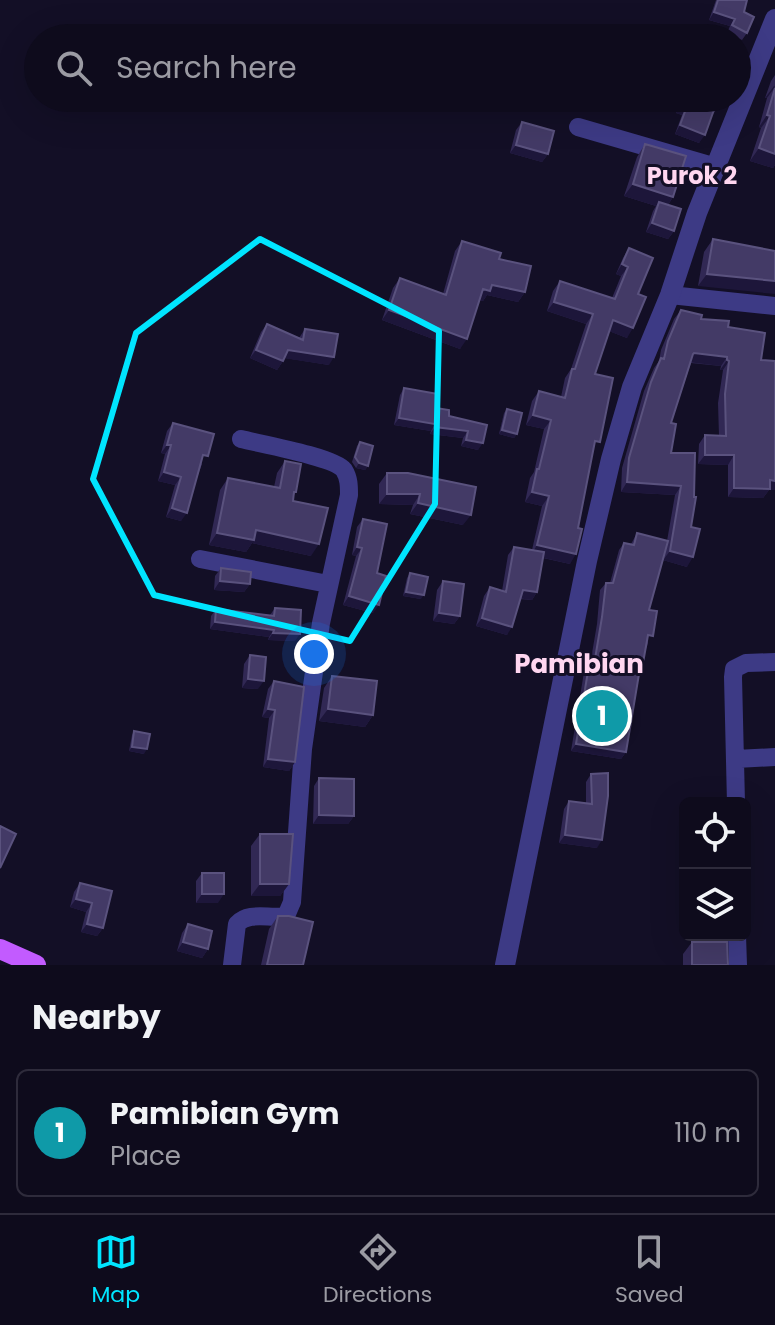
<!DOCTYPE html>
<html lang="en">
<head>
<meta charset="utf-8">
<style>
  :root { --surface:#0e0b1c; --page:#171425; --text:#f1f3f6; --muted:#9b9ba3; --line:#2e2b3b; --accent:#00e5ff }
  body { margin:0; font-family:Poppins,sans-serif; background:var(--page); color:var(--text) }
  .controls { position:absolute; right:24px; bottom:24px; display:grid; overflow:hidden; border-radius:12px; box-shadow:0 8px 32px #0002 }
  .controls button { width:72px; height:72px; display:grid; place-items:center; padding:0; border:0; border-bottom:2px solid var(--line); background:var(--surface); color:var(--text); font:40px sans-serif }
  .you { position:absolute; left:314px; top:654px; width:28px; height:28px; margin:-20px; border:6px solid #fff; border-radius:50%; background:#1a73e8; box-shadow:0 0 0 12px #1a73e833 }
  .badge { display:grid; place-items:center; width:52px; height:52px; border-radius:50%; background:var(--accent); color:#fff; font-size:26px; font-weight:700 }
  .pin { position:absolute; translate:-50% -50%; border:4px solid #fff; box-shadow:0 2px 8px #0006 }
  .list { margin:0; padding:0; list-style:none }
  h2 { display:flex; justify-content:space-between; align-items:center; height:104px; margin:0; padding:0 32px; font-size:34px }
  h2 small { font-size:26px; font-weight:400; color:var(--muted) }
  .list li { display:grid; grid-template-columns:52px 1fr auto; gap:24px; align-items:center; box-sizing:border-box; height:128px; margin:0 16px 16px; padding:0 16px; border:2px solid var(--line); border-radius:12px }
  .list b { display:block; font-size:30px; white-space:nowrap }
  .list p { margin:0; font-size:26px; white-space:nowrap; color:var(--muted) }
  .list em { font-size:26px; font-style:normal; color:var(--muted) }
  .icon { flex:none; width:44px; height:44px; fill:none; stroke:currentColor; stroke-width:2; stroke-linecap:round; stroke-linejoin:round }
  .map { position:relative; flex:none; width:775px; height:965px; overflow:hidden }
  .search { position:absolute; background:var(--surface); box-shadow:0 8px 32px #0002; left:24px; right:24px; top:24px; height:88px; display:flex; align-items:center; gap:20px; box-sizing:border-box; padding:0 28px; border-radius:44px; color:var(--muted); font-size:30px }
  .sheet { height:248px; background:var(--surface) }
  nav { display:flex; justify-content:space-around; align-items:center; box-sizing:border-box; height:112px; border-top:2px solid var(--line); background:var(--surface); font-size:22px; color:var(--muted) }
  nav a { display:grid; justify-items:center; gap:4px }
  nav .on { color:var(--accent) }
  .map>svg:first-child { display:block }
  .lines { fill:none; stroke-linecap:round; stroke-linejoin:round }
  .minor { stroke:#3d3a85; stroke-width:18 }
  .tertiary { stroke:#3d3a85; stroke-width:20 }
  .primary { stroke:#c25bff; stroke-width:20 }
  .wall { fill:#312854 }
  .shaded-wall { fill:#1d163a }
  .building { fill:#433a66; stroke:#5a527e; stroke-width:2 }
  .marked { fill:none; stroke:#00e5ff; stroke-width:6; stroke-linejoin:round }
  .labels { text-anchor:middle; stroke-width:6; stroke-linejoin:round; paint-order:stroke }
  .neighbourhood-label { font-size:24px; font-weight:bold; fill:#ffd6f0; stroke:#130f26 }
  .quarter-label { font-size:26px; font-weight:bold; fill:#ffd6f0; stroke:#130f26 }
</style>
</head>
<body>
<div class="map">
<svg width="775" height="965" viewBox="0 0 775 965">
  <rect width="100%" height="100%" fill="#130f26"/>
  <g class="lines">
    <path class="minor" d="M578 127 716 167
      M670 295 775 306
      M200 559 328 584
      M736 759 775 757
      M736 803 733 677 734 669 746 663 775 662
      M737 935 738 965
      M232 965 237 924C249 911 269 919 286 916L292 902 303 749 321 623 349 495C349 486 349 478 344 470 334 457 261 444 241 439"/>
    <path class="tertiary" d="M505 965 587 561 611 459 632 387 670 295 697 213 775 19"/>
    <path class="primary" d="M0 949 36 965"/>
  </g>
  <path class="wall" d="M716 0H747L744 12 747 33 742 40 727 33 730 26 709 20Z
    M775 75V165L773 168 750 161 761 128 759 127 767 98H765L771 81Z
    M680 98H721L718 108 712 115 699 143 675 134 682 115 676 113Z
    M522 122 548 154 542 162 510 153 516 130Z
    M645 144 673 197 668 205 674 231 668 239 646 232 653 211 656 206 624 196 637 157Z
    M713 239 775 251 698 286 704 252Z
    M462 241 499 259 525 292 518 302 487 295 483 301 480 300 460 349 382 320 393 288 400 278 443 294 455 251Z
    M629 248 638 294 627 338 609 331 595 374 593 452 570 564 543 558 537 592 532 600 520 599 507 635 476 626 484 596 490 587 502 591 508 555 514 547 532 550 542 506 525 502 530 478 534 472 544 429 526 425 532 401 539 391 561 397 565 378 571 369 586 324 547 311 553 291 560 281 612 298 621 276 616 274 623 258Z
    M681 310 701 319 728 327 761 360 775 361V490H769L763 498 728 497V465L698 464 699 444 705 435 719 436 718 403 723 370H720L721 366 691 363 671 423V453L691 527 687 567 663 560 649 610 648 643 640 668 626 752 621 759 571 751 584 672 590 665 597 624 600 590 606 583H610L619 550 624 543 631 544 637 533 667 541 675 495 621 492 622 468 644 391 654 368 659 361 661 350 674 319Z
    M267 324 299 338 305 329 329 365 285 358 277 370 250 358 261 332Z
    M404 388 449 416 487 425 478 450 461 446 463 438 430 434 431 431 394 425 400 395Z
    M507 409 517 434 514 438 499 434 504 413Z
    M173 423 202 464 181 521 166 517 175 485 158 481 165 454 161 453 167 431Z
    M360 442 368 466 365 470 356 468 352 462 357 446Z
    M285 461 296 492 294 495 293 501 311 556 252 543 246 552 209 545 220 490 228 478 274 487 277 473Z
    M387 473H408L463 525 410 514 413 505 379 504V484Z
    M363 519 377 573 373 613 343 605 356 556 352 555 357 527Z
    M221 568 250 584 244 592 214 590 215 576Z
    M410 573 421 599 403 596 407 578Z
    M443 581 460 616 454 624 433 621 437 590Z
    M275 608 295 641 268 640 269 637 210 629 211 616 216 609 270 615Z
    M250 655 258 689 242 688 244 664Z
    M332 676 373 715 365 727 319 721 324 688Z
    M274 681 295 762 289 771 263 767 269 718 262 717 268 689Z
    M134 731 144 754 129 751 132 735Z
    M591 774 597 848 559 843 564 809 569 801 586 803V782Z
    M319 778 354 816 348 824H313L314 786Z
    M260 834 289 884 280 896H251V846Z
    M202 873 218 903H196V881Z
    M80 883 112 891 103 928 97 936 81 932 86 912 70 907 74 892Z
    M278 916 303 965H261L269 929Z
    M188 924 208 949 202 958 177 951 182 933Z
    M692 942 728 965H683V954Z"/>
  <path class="shaded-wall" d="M714 12 735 19 730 26 709 20Z
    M774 86 775 87 767 98H765Z
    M553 98H571L567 103Z
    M681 104 687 106 682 115 676 113Z
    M767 115 770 116 761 128 759 127Z
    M680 125 705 135 699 143 675 134Z
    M516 145 548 154 542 162 510 153Z
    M759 148 775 154V165L773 168 750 161Z
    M633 184 673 197 665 209 659 202 656 206 624 196Z
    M652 223 674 231 668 239 646 232Z
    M622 264 628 267 621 276 616 274Z
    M707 274 775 281V294L698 286Z
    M492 285 525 292 518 302 487 295 483 301 476 299 483 289Z
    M554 302 593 314 586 324 547 311Z
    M389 310 467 339 460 349 382 320Z
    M613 320 633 328 627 338 606 330Z
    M256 350 283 361 277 370 250 358Z
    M288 350 334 357 329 365 283 358Z
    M694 353 727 357 721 366 688 362Z
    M727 360 729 361 723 370H720Z
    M533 415 551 420 544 429 526 425Z
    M399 418 435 424 431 431 394 425Z
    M435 427 468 431 463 438 430 434Z
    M502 430 517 434 514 438 499 434Z
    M466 440 483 443 478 450 461 446Z
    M167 445H171L165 454 161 453Z
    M705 455H734L728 465 698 464Z
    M359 463 368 466 365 470 356 468Z
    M164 472 181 477 175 485 158 481Z
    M770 480 775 481V490H769L763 498 728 497 734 488Z
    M627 482 681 486 675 495 621 492Z
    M532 492 549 496 542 506 525 502Z
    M387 494H420L413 505 379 504Z
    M418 503 471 515 463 525 410 514Z
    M172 508 187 513 181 521 166 517Z
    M256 530 319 544 311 556 252 543 246 552 209 545 217 533Z
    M537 545 576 554 570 564 531 555Z
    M357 547 362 548 356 556 352 555Z
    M670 551 693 557 687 567 663 560Z
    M220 581 250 584 244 592 214 590Z
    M523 590 537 592 532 600 517 598Z
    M406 592 424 595 421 599 403 596Z
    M349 596 379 605 373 613 343 605Z
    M439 613 460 616 454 624 433 621Z
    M482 618 512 627 507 635 476 626Z
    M215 622 274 630 269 637 210 629Z
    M273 633 300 634 295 641 268 640Z
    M248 679 264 681 258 689 242 688Z
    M268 709 275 710 269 718 262 717Z
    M328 709 373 715 365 727 319 721Z
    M576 744 626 752 621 759 571 751Z
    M132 747 147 749 144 754 129 751Z
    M268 759 295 762 289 771 263 767Z
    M319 815 354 816 348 824H313Z
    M565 835 602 840 597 848 559 843Z
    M260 884H289L280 896H251Z
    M202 894H224L218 903H196Z
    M76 899 92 903 86 912 70 907Z
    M87 924 103 928 97 936 81 932Z
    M183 942 208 949 202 958 177 951Z"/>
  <path class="building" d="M718 0H747L744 12 754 17 747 33 732 25 735 19 714 12Z
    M775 88V154L759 148 770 116 767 115Z
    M683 98H721L718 108 715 107 705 135 680 125 687 106 681 104Z
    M522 122 554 131 548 154 516 145Z
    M645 144 686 156 673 197 633 184Z
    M659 202 681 209 674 231 652 223Z
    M713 239 775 251V281L707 274Z
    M462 241 501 253 499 259 531 266 525 292 492 285 490 291 483 289 467 339 389 310 400 278 446 295Z
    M629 248 653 258 638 294 646 297 633 328 613 320 595 374 613 378 600 442 595 441 578 528 582 529 576 554 537 545 549 496 532 492 537 469H539L551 420 533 415 539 391 565 398 572 369H575L593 314 554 302 560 281 615 299 628 267 622 264Z
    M681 310 702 315 701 319 729 321 728 327 765 333 761 360 775 361V481L770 480V489L734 488V455H705V435L726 436 725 394 729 361 727 360V357L694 353 693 354 671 423 676 424 671 453H695L694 497H696L691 527 700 529 693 557 670 551 681 486 627 482 629 458 651 382 661 358 664 359 668 341Z
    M267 324 303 340 305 329 338 334 334 357 288 350 283 361 256 350Z
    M404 388 438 394 436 408 449 410V416L487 425 483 443 466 440 468 431 435 427V424L399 418Z
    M507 409 522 413 517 434 502 430Z
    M173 423 214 434 208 456 203 455 187 513 172 508 181 477 164 472 171 445H167Z
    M360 442 373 446 368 466 359 463 355 457Z
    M285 461 301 464 296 492H294L293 501 328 508 319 544 256 530 254 540 217 533 228 478 280 488Z
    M387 473H408L476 487 471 515 418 503 420 494H387Z
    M363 519 387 524 377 573 386 576 379 605 349 596 362 548 357 547Z
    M637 533 668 541 649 610 657 611 653 636 648 635 643 663 641 662 626 752 576 744 589 665H594L602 617 606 583H613L624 543 634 545Z
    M514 547 544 552 537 592 523 590 512 627 482 618 490 587 506 592Z
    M221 568 251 572 250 584 220 581Z
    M410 573 428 577 424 595 406 592Z
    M443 581 464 584 460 616 439 613Z
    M275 608 301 610 300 634 273 633 274 630 215 622 216 609 274 616Z
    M250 655 266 657 264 681 248 679Z
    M332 676 377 681 373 715 328 709Z
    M274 681 304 687 295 762 268 759 275 710 268 709Z
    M134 731 150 734 147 749 132 747Z
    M608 773V796L602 840 565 835 569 801 592 804 591 774Z
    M319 778 354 779V816L319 815Z
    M0 826 16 834 0 868Z
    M260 834H293L289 884H260Z
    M202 873H224V894H202Z
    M80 883 112 891 103 928 87 924 92 903 76 899Z
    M278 916H289L313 922 303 965H267Z
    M188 924 212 931 208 949 183 942Z
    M692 942H727L728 965H692Z"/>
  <path class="marked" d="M260 239 439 331 435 504 350 641 154 595 93 479 136 333Z"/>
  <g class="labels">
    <g class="neighbourhood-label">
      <text x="692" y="184">Purok 2</text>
    </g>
    <g class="quarter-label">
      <text x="579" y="673">Pamibian</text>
    </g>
  </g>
</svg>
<div class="controls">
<button><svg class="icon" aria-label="locate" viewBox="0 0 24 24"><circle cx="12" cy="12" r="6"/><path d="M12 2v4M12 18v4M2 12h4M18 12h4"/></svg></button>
<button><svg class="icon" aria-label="layers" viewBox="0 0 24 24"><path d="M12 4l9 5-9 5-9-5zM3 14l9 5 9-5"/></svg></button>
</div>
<div class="you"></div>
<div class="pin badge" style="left:602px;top:716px;background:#0f9aa8">1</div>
<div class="search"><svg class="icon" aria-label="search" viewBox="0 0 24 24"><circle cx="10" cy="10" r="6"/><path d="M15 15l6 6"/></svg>Search here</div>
</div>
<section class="sheet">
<h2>Nearby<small></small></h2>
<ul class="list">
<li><span class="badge" style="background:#0f9aa8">1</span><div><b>Pamibian Gym</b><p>Place</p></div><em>110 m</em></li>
</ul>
</section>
<nav>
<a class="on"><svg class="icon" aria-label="map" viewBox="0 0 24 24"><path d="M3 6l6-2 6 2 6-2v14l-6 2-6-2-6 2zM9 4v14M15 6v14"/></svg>Map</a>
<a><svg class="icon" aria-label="directions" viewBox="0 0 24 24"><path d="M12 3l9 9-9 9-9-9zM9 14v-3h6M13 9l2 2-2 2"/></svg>Directions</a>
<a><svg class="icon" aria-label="saved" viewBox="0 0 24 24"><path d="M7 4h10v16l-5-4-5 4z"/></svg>Saved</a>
</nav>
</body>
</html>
